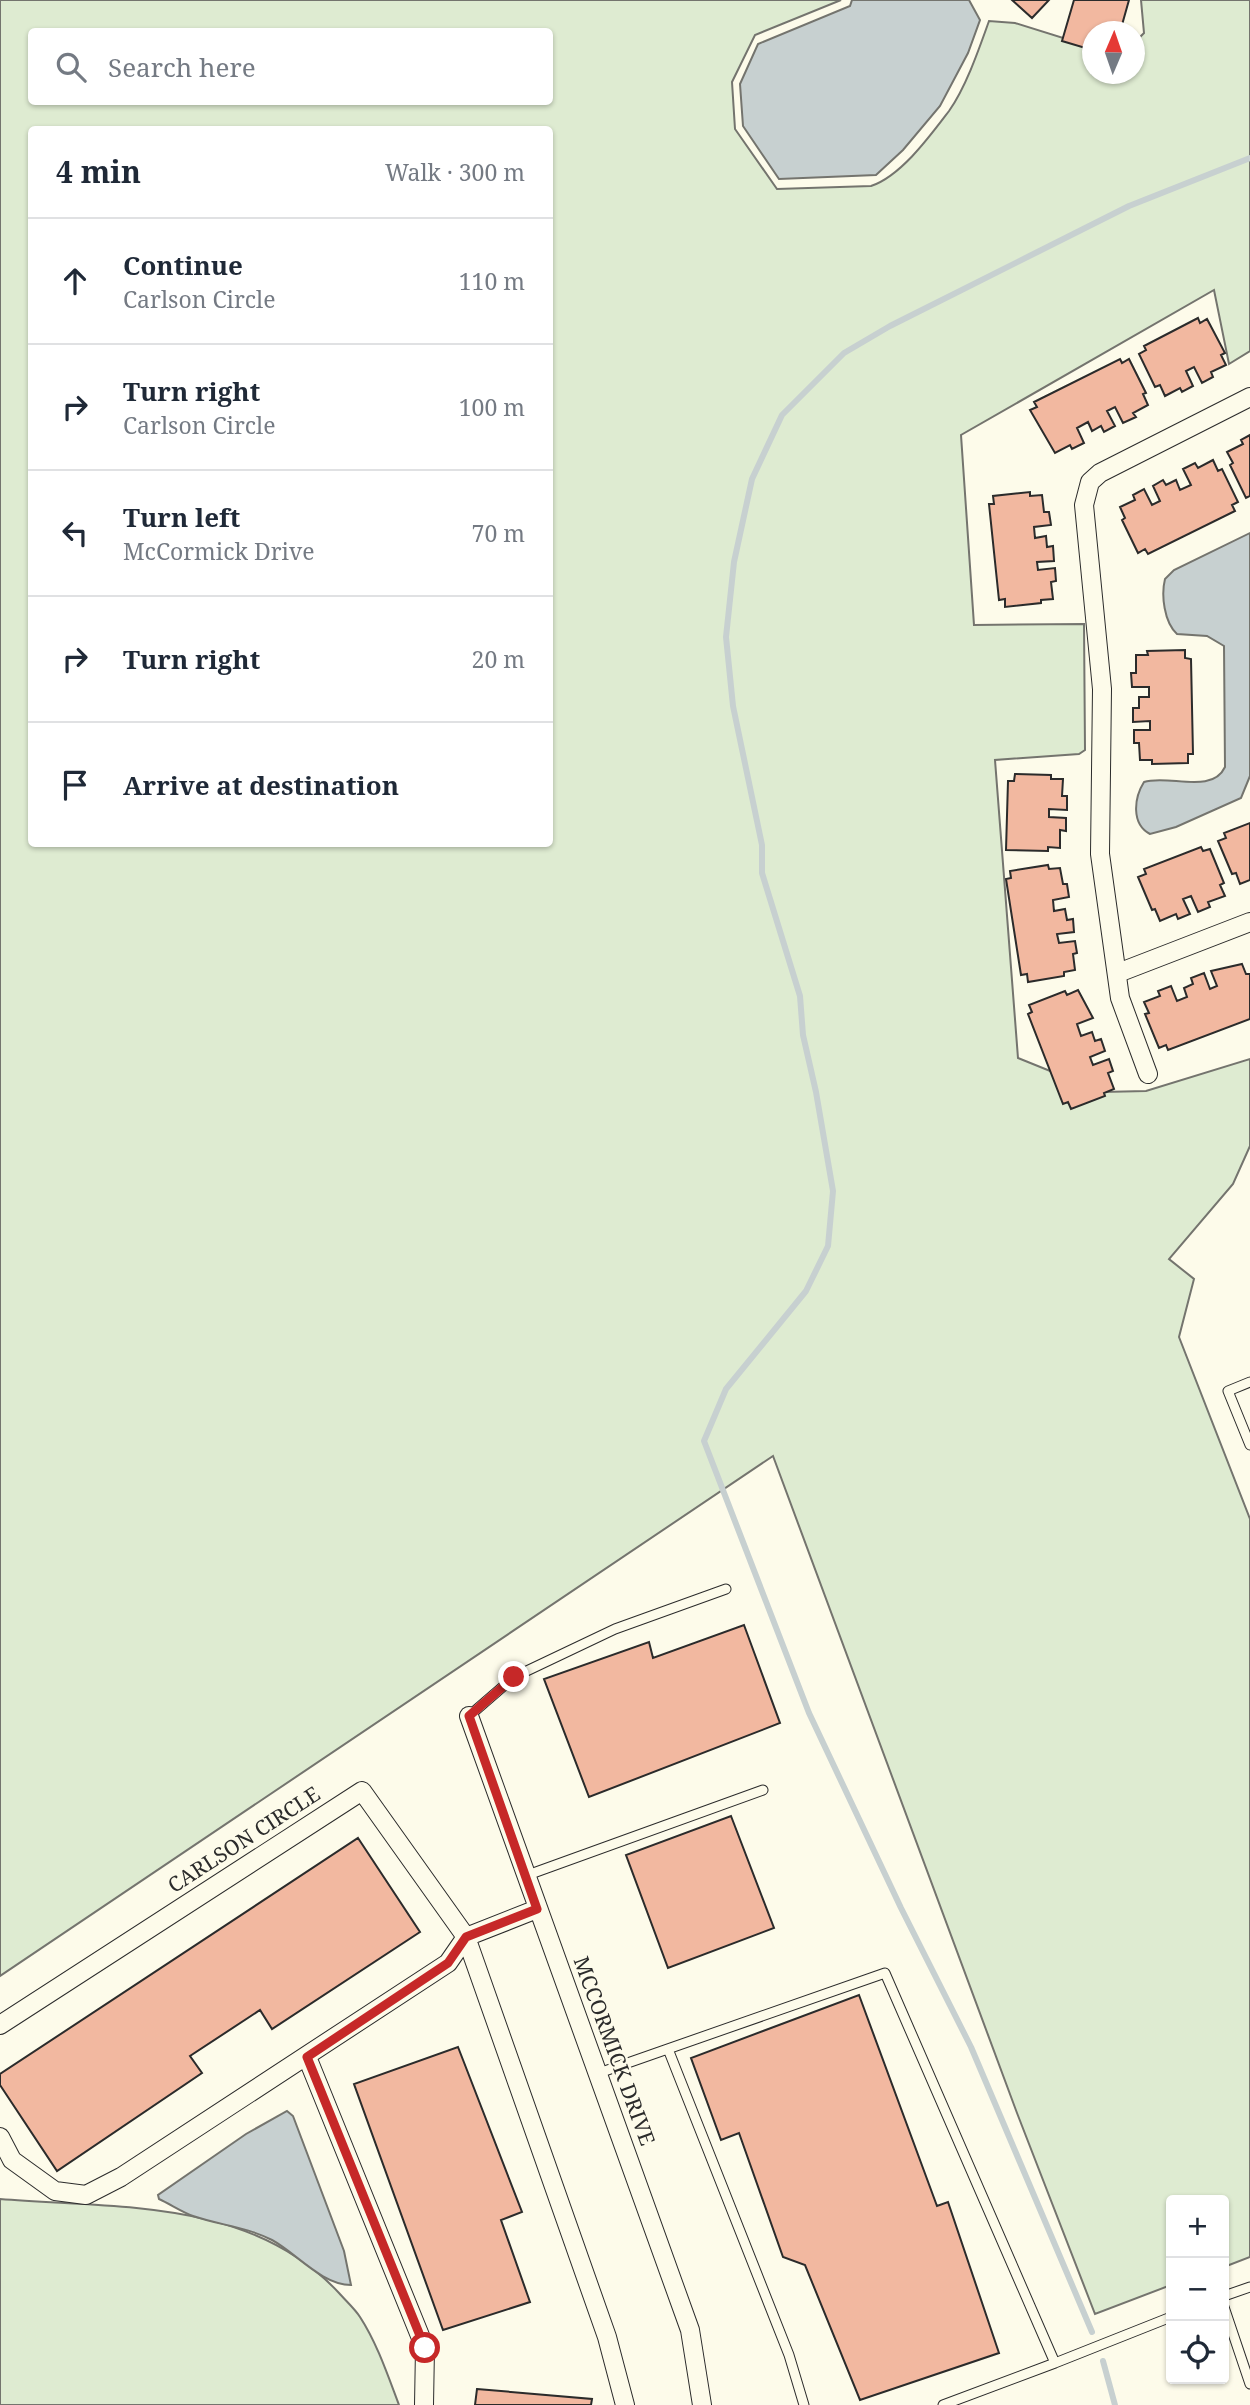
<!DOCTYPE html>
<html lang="en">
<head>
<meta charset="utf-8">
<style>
  :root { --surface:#fff; --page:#f2f2f3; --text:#1f2937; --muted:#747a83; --line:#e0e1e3 }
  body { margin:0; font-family:"Noto Serif",serif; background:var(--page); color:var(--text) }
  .controls { position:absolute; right:21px; bottom:21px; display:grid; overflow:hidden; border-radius:7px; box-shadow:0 2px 5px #0004 }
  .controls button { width:63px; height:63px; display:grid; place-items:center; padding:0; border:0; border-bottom:2px solid var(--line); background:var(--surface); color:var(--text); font:35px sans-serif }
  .compass { position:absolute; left:1082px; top:21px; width:63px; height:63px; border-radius:50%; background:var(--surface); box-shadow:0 2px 5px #0004; rotate:2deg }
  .stop { position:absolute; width:21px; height:21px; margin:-16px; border:5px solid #c62828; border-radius:50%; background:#fff }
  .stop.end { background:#c62828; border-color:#fff; box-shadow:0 2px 7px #0008 }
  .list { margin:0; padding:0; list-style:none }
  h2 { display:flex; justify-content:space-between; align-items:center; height:91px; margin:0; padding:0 28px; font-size:30px }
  h2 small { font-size:23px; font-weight:400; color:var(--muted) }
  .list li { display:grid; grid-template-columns:46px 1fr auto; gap:21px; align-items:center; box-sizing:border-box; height:126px; padding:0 28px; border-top:2px solid var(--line) }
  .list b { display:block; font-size:26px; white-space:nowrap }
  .list p { margin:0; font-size:23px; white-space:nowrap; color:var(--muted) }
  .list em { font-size:23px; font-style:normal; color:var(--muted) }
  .icon { flex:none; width:38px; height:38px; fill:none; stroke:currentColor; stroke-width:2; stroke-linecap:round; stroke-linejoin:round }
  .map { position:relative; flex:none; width:1250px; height:2405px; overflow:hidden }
  .search { position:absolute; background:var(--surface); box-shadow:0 2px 5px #0004; left:28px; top:28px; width:525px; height:77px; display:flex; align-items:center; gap:18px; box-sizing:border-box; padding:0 24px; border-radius:7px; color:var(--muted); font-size:26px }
  .panel { position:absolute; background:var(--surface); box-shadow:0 2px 5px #0004; left:28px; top:126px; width:525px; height:721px; border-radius:7px }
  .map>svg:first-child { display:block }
  .green { fill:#deebd1; stroke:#74746e; stroke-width:2; fill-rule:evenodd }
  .water { fill:#c7d0d0; stroke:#74746e; stroke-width:2 }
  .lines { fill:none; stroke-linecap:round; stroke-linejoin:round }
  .stream { stroke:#c7d0d0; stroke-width:6 }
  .building { fill:#f2b8a0; stroke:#2b2b2b; stroke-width:2 }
  .lane-casing { stroke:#2b2b2b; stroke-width:11 }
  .street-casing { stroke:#2b2b2b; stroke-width:20 }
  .lane { stroke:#fdfbea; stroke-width:9 }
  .street { stroke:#fdfbea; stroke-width:18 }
  .route { stroke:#c62828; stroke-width:9 }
  .labels { text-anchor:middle; stroke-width:5; stroke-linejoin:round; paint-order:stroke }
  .street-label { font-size:21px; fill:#2b2b2b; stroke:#fdfbea }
</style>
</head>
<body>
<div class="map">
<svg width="1250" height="2405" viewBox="0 0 1250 2405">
  <rect width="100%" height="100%" fill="#fdfbea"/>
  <path class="green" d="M0 0H841L755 35 732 82 735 129 777 189 871 186C901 176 930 136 949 111 966 87 979 49 989 21L1015 23 1092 47V74H1134L1135 42 1144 33 1141 0H1250V351L1229 364 1214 290 961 435 974 625 1084 624 1085 750 1079 754 995 760 1018 1058 1102 1092 1146 1091 1250 1059V1146L1233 1184 1169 1259 1194 1279 1179 1337 1250 1519V2257L1224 2267V2200H1171V2285L1095 2314 1017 2113 773 1456 0 1976ZM32 32H550V102H32ZM32 130H550V844H32Z
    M0 2199C119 2209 251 2198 339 2293 346 2301 355 2309 360 2317 377 2343 388 2376 399 2405H0Z"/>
  <path class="water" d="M852 0H969L980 20 968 53 940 106 903 150 876 175 779 179 743 126 740 84 758 44 850 6Z
    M1250 533V776L1241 798 1176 827 1150 834C1131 824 1134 798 1144 782 1168 774 1212 795 1225 767L1224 646 1207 636 1177 634C1164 622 1161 595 1165 579L1174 570Z
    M287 2111 293 2116 344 2251 351 2285C322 2285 296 2253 272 2240 247 2227 219 2225 193 2216 182 2212 170 2204 159 2199L158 2195 246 2134Z"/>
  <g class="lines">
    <path class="stream" d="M1092 2332 971 2047 901 1908 809 1713 704 1441 726 1389 806 1291 828 1246 833 1191 816 1092 803 1035 800 996 762 873V845L733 706 726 637 734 562 752 479 782 415 844 353 890 326 1129 206 1250 158
      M1103 2361 1115 2405"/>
  </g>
  <path class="building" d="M1012 0H1049L1032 18Z
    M1074 0H1129L1120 32H1092V50L1062 41Z
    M1198 318 1200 323 1207 319 1225 353 1221 355 1226 365 1211 372 1213 377 1202 383 1194 367 1186 371 1193 386 1182 392 1180 388 1165 396 1160 385 1155 387 1139 354 1146 350 1144 346Z
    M1120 359 1122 363 1129 359 1146 393 1143 394 1148 405 1133 413 1136 417 1123 423 1115 407 1107 411 1115 426 1104 432 1101 426 1092 431 1088 422 1077 428 1084 443 1072 449 1070 445 1055 453 1030 410 1037 407 1034 402Z
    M1250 435V496L1246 498 1230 465 1233 463 1227 452 1243 444 1241 440Z
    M1213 460 1218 471 1222 469 1238 502 1232 505 1235 511 1148 554 1145 549 1138 553 1122 520 1125 518 1120 507 1135 500 1133 495 1144 489 1152 505 1160 501 1153 486 1163 480 1166 485 1176 480 1180 490 1191 485 1183 469 1195 463 1198 468Z
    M1030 492V496L1042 495 1044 512H1049L1051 525 1034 527 1035 538 1046 536 1047 547 1053 546 1054 561 1037 562 1038 570 1055 568 1056 581 1051 582 1053 599 1041 600V603L1005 607V599L999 600 989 504H994L993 496Z
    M1185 650V658L1191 659 1193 754H1188V763L1152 764V760H1140L1139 743H1134V730H1150V721L1133 722V708H1139V697H1149V687H1132L1131 673H1136V655H1148L1147 651Z
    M1015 774 1051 775V779H1063L1062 796H1067V810L1049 809V817L1066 818V831L1060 830V848L1048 847V851L1006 850 1008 781H1014Z
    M1250 823V880L1240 884 1236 873 1232 874 1218 841 1226 838 1224 833Z
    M1201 847 1203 851 1210 849 1224 883 1220 885 1225 896 1208 902 1210 907 1198 912 1191 896 1183 899 1190 914 1178 919 1176 914 1160 921 1155 909 1152 910 1138 877 1146 874 1144 869Z
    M1048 865 1049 869 1060 868 1063 884H1067L1069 897 1053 900 1054 911 1065 909 1067 920 1073 919 1074 932 1057 934 1059 943 1075 941 1077 953 1073 954 1075 970 1064 972V976L1028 982 1027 974 1021 975 1006 879 1011 878 1010 871Z
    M1242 964 1246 974H1250V1019L1168 1050 1166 1045 1159 1048 1145 1014 1149 1013 1144 1002 1160 996 1158 991 1171 986 1177 1001 1187 997 1184 988 1193 984 1191 978 1204 973 1210 989 1217 986 1211 971Z
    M1078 990 1093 1018 1077 1024 1081 1036 1092 1032 1095 1041 1101 1039 1105 1051 1090 1057 1093 1065 1109 1059 1113 1071 1108 1073 1114 1089 1104 1093 1105 1096 1071 1109 1068 1102 1063 1104 1028 1014 1032 1012 1029 1005 1065 991 1067 995Z
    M744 1625 780 1723 589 1797 544 1679 649 1642 653 1658Z
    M731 1816 774 1928 668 1968 626 1855Z
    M358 1838 420 1932 272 2029 260 2010 190 2056 202 2073 57 2171 0 2085V2074Z
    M859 1995 937 2206 948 2202 999 2353 860 2400 805 2265 783 2257 739 2133 721 2140 691 2058Z
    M458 2047 522 2212 501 2220 530 2302 443 2330 354 2084Z
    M477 2389 592 2399 591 2405H475Z"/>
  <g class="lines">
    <g class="lane-casing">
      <path id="lane" d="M1250 1382 1228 1391 1250 1445
        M469 1716 514 1677 615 1629 726 1589
        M525 1876 763 1790
        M668 2049 789 2355 804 2405
        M599 2073 885 1973 1055 2363 943 2405
        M1224 2296 1250 2287
        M1224 2307 1250 2384
        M1055 2363 1171 2317"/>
    </g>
    <g class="street-casing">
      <path id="street" d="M1118 973 1250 922
        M1148 1074 1120 998 1100 854 1102 689 1084 505 1090 482 1100 473 1250 397
        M469 1716 690 2330 702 2405
        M0 2025 362 1791 466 1937 607 2337 625 2405
        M307 2057 425 2348 424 2405
        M0 2137 12 2160 55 2191 86 2195 121 2177 448 1963 466 1937 537 1909"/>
    </g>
    <use href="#lane" class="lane"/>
    <use href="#street" class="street"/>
  </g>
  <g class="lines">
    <path class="route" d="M425 2348 307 2057 448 1963 466 1937 537 1909 469 1716 514 1677"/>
  </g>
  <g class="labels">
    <g class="street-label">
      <text transform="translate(244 1840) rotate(-33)" y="7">CARLSON CIRCLE</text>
      <text transform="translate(614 2051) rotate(70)" y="7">MCCORMICK DRIVE</text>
    </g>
  </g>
</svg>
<div class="controls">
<button>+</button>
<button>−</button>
<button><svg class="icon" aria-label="locate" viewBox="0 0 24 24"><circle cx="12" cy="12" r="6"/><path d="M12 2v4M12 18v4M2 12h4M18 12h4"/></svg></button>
</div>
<svg class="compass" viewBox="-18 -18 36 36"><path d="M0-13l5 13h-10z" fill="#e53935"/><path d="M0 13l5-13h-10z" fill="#747a83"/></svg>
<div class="stop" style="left:425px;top:2348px"></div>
<div class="stop end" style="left:514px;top:1677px"></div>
<div class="search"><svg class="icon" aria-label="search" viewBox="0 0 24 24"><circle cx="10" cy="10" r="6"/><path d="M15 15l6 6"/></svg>Search here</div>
<section class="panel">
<h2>4 min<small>Walk · 300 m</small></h2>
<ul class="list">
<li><svg class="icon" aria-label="ahead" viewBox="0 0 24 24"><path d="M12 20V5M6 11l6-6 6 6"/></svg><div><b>Continue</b><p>Carlson Circle</p></div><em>110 m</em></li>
<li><svg class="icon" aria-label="right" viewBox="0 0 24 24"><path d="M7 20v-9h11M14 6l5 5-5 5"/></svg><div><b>Turn right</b><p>Carlson Circle</p></div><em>100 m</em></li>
<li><svg class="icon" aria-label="left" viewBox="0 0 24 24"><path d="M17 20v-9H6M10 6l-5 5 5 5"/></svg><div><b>Turn left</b><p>McCormick Drive</p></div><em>70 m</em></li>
<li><svg class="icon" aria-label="right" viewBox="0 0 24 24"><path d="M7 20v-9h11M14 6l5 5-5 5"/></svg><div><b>Turn right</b></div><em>20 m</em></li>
<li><svg class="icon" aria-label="arrive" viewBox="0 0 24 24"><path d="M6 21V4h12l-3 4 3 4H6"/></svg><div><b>Arrive at destination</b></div></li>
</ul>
</section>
</div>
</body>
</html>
